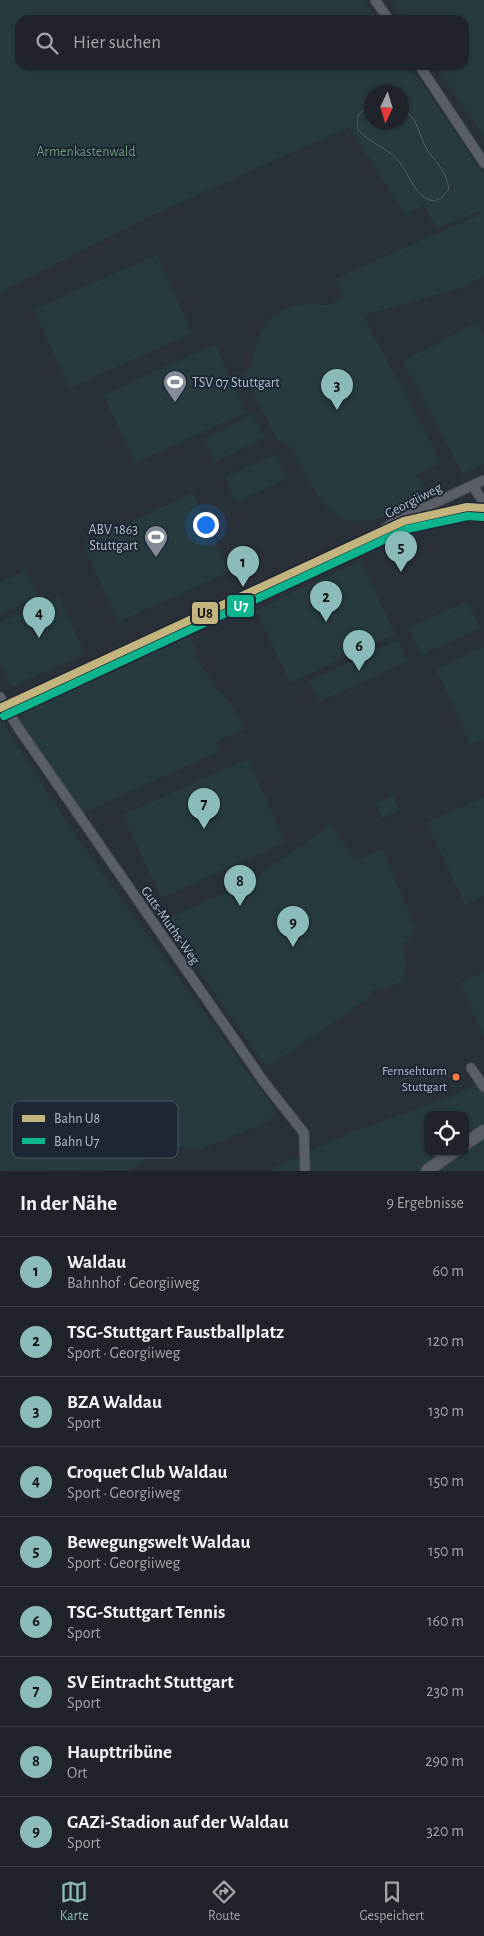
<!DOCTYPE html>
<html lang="de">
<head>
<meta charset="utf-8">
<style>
  :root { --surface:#20242a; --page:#282c32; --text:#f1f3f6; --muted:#a2a4a8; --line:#3d4147; --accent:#8bbbb9 }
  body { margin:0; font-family:"Alegreya Sans",sans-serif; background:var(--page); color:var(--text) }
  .controls { position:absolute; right:15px; bottom:15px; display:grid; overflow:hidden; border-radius:10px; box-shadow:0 1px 4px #0004 }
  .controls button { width:45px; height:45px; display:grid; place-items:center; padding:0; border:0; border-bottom:1px solid var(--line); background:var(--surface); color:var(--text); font:25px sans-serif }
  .compass { position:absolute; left:364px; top:85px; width:45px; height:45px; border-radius:50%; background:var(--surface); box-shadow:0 1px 4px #0004; rotate:184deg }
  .you { position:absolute; left:205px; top:524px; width:18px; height:18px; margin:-12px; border:4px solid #fff; border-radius:50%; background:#1a73e8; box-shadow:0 0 0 8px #1a73e833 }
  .badge { display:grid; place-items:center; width:32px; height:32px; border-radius:50%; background:var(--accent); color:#111; font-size:16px; font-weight:700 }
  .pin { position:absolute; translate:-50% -41px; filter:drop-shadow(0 1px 2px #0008) }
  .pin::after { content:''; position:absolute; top:26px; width:18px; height:15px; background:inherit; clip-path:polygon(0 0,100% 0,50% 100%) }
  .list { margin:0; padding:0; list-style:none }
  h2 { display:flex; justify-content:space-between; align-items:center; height:65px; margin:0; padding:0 20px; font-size:21px }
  h2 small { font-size:16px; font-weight:400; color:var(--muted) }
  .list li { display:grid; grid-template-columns:32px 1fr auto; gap:15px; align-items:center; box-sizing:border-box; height:70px; padding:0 20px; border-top:1px solid var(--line) }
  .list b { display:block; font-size:19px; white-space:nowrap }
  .list p { margin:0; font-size:16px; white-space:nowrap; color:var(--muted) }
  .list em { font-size:16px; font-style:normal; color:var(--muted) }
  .icon { flex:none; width:28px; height:28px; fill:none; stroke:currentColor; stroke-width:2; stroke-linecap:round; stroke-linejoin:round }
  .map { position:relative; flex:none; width:484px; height:1171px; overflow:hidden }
  .search { position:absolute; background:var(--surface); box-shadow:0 1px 4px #0004; left:15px; right:15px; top:15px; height:55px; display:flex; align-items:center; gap:12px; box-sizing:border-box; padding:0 18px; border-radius:15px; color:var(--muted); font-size:19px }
  .sheet { height:695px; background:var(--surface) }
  nav { display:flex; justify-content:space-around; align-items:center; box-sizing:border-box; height:70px; border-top:1px solid var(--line); background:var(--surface); font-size:14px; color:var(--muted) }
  nav a { display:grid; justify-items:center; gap:2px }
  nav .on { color:var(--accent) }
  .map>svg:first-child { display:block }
  .green { fill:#273a3e; fill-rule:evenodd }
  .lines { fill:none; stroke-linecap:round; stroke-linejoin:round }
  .street-casing { stroke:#484c53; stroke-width:11 }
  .secondary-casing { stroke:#484c53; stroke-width:14 }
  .street { stroke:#5a5e66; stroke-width:9 }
  .secondary { stroke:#595d64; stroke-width:12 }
  .tram { stroke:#595d64; stroke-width:1 }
  .rail-1-casing { stroke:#1d2633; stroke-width:11 }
  .rail-2-casing { stroke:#1d2633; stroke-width:11 }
  .rail-1 { stroke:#c3b47d; stroke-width:8 }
  .rail-2 { stroke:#0eb48d; stroke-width:8 }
  .bus-dot { fill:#f77d43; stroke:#1d2633; stroke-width:2 }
  .labels { text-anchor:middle; stroke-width:4; stroke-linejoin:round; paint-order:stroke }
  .bus-label { font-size:13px; fill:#b4bcc9; stroke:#1d2633; text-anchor:end }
  .park-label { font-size:14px; fill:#6b9a76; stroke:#1d2633 }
  .poi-label { font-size:14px; fill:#b4bcc9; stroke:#1d2633; text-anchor:start }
  .street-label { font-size:14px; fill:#b4bcc9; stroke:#1d2633 }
  .key { fill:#1d2633; stroke:#4a5360; stroke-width:1 }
  .key-label { font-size:14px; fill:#b4bcc9 }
  .line-badge { stroke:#1d2633; stroke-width:2 }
  .badge-label { font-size:14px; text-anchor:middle; font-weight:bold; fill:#fff }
  .pale-badge-label { font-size:14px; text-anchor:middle; font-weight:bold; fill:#111 }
</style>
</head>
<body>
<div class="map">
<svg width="484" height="1171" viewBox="0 0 484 1171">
  <rect width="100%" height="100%" fill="#2a3038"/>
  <path class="green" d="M0 0H364L378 20H20V65H409L484 175V276L459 289 363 315 441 462 418 474 417 476 429 495C368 525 341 543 303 471 299 464 294 450 288 444 285 442 280 441 277 439L242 373 253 367C252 336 270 307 303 304 311 303 318 305 326 305 331 305 339 300 344 298L335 279 481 214 479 211 437 229 424 205 405 214 349 127 146 218 0 292ZM372 92H402V122H372Z
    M391 0H484V137L435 65H464V20H404Z
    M157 255 192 333 69 388 34 309Z
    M476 323 484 337V463L463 475 403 361Z
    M215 344 246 412 135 463 103 395Z
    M253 415 265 438 215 462 204 439Z
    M275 454 287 479 236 502 225 477Z
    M193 493 229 572 118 622 83 544Z
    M361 561 395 634 290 683 256 610Z
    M26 570 38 597 0 614V582Z
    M59 596 85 654 11 687 0 663V622Z
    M467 601 480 628 421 655 409 628Z
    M188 635 196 651 195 657 216 688 229 701 245 729 215 742 220 751 87 811 81 810 20 722 21 712Z
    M398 640 408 661 319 702 309 681Z
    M484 647V739L471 745 436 669Z
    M0 718 79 841 276 1111 267 1122 201 1149 158 1145 139 1149 146 1159 131 1170 0 1171Z
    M248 759 285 842 161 898 123 815Z
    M393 795 400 810 382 819 375 803Z
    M484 797V896L465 905 427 823Z
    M331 825 354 859H359L379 850H382L384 852 415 927 410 941 402 944 406 964 403 980 386 990 376 989 370 993 369 998 284 1056H281L274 1063 264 1064 164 920 247 883Z
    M484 972V1037L460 983Z
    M484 1080V1171H268L347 1134 450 1097ZM428 1115H465V1152H428Z"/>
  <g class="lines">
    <g class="street-casing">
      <path id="street" d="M375 0 389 20
        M419 65 484 163
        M473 486 484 503
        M0 697 17 726 264 1082 304 1133 305 1171
        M0 707 16 702 369 540 394 522 484 480
        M471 1068 484 1087"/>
    </g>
    <g class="secondary-casing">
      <path id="secondary" d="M465 1144 484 1131
        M427 1171 453 1152"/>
    </g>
    <use href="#street" class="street"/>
    <use href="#secondary" class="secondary"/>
    <path class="tram" d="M372 108C358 109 356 118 358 130 371 144 389 148 401 164 411 178 416 198 434 201L441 198 449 189C447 173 437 163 428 151 419 137 418 117 402 108"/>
    <g class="rail-1-casing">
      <path id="rail-1" d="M0 708 404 521 467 507 484 508"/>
    </g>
    <g class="rail-2-casing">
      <path id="rail-2" d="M4 716 407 529 468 516 483 517"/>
    </g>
    <use href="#rail-1" class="rail-1"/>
    <use href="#rail-2" class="rail-2"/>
  </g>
  <defs>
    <g id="stadium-pin" transform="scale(1.25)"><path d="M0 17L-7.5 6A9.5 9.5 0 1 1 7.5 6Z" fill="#848b96" stroke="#1d2633"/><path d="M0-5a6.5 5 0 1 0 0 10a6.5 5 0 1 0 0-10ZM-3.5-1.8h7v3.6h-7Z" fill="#fff"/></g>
  </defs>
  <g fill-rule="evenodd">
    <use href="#stadium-pin" x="175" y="382"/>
    <use href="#stadium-pin" x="156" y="537"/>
  </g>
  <circle class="bus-dot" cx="456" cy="1077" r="4.5"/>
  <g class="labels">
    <g class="bus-label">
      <text x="447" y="1075">Fernsehturm<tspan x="447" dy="16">Stuttgart</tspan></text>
    </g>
    <g class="park-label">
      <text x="86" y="156">Armenkastenwald</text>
    </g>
    <g class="poi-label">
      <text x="192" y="387">TSV 07 Stuttgart</text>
      <text x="138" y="534" text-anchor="end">ABV 1863<tspan x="138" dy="16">Stuttgart</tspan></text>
    </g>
    <g class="street-label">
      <text transform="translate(413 500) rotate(-27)" y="5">Georgiiweg</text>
      <text transform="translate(171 925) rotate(55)" y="5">Guts-Muths-Weg</text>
    </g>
  </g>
  <rect x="12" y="1101" width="166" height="57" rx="8" class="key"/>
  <rect x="22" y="1115" width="23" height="7" fill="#c3b47d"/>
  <rect x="22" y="1138" width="23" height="6" fill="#0eb48d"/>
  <g class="key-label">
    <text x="54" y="1123">Bahn U8</text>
    <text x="54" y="1146">Bahn U7</text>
  </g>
  <g class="line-badge">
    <rect x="226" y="594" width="29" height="24" rx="5" fill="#0eb48d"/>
    <rect x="191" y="601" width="28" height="24" rx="5" fill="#c3b47d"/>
  </g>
  <g class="badge-label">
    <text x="241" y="611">U7</text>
  </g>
  <g class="pale-badge-label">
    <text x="205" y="618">U8</text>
  </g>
</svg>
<div class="controls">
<button><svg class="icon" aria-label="locate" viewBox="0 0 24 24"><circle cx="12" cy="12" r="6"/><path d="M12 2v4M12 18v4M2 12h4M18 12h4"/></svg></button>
</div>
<svg class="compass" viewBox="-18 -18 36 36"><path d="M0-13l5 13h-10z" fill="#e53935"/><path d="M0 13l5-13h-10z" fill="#a2a4a8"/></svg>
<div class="you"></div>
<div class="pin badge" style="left:243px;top:587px">1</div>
<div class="pin badge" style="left:326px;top:622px">2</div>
<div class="pin badge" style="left:337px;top:410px">3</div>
<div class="pin badge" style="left:39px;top:638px">4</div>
<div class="pin badge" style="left:401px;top:572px">5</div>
<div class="pin badge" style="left:359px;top:671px">6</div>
<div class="pin badge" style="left:204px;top:829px">7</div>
<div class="pin badge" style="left:240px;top:906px">8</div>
<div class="pin badge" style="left:293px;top:947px">9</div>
<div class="search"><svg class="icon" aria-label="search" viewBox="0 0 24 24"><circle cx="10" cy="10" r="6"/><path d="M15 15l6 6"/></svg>Hier suchen</div>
</div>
<section class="sheet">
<h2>In der Nähe<small>9 Ergebnisse</small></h2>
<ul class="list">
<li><span class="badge">1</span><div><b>Waldau</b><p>Bahnhof · Georgiiweg</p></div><em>60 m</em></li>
<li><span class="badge">2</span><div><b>TSG-Stuttgart Faustballplatz</b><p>Sport · Georgiiweg</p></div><em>120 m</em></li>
<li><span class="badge">3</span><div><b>BZA Waldau</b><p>Sport</p></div><em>130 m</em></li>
<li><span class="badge">4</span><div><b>Croquet Club Waldau</b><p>Sport · Georgiiweg</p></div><em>150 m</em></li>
<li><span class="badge">5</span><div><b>Bewegungswelt Waldau</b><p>Sport · Georgiiweg</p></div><em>150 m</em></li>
<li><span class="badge">6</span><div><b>TSG-Stuttgart Tennis</b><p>Sport</p></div><em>160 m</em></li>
<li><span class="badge">7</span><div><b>SV Eintracht Stuttgart</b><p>Sport</p></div><em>230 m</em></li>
<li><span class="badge">8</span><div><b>Haupttribüne</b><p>Ort</p></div><em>290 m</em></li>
<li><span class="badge">9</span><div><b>GAZi-Stadion auf der Waldau</b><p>Sport</p></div><em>320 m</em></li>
</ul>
</section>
<nav>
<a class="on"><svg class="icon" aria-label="map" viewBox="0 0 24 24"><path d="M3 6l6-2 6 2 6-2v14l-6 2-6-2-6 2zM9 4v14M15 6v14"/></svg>Karte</a>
<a><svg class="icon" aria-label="directions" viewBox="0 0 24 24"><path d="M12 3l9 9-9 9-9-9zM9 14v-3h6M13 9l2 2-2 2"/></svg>Route</a>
<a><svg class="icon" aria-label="saved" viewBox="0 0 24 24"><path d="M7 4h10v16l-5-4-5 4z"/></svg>Gespeichert</a>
</nav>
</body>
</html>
